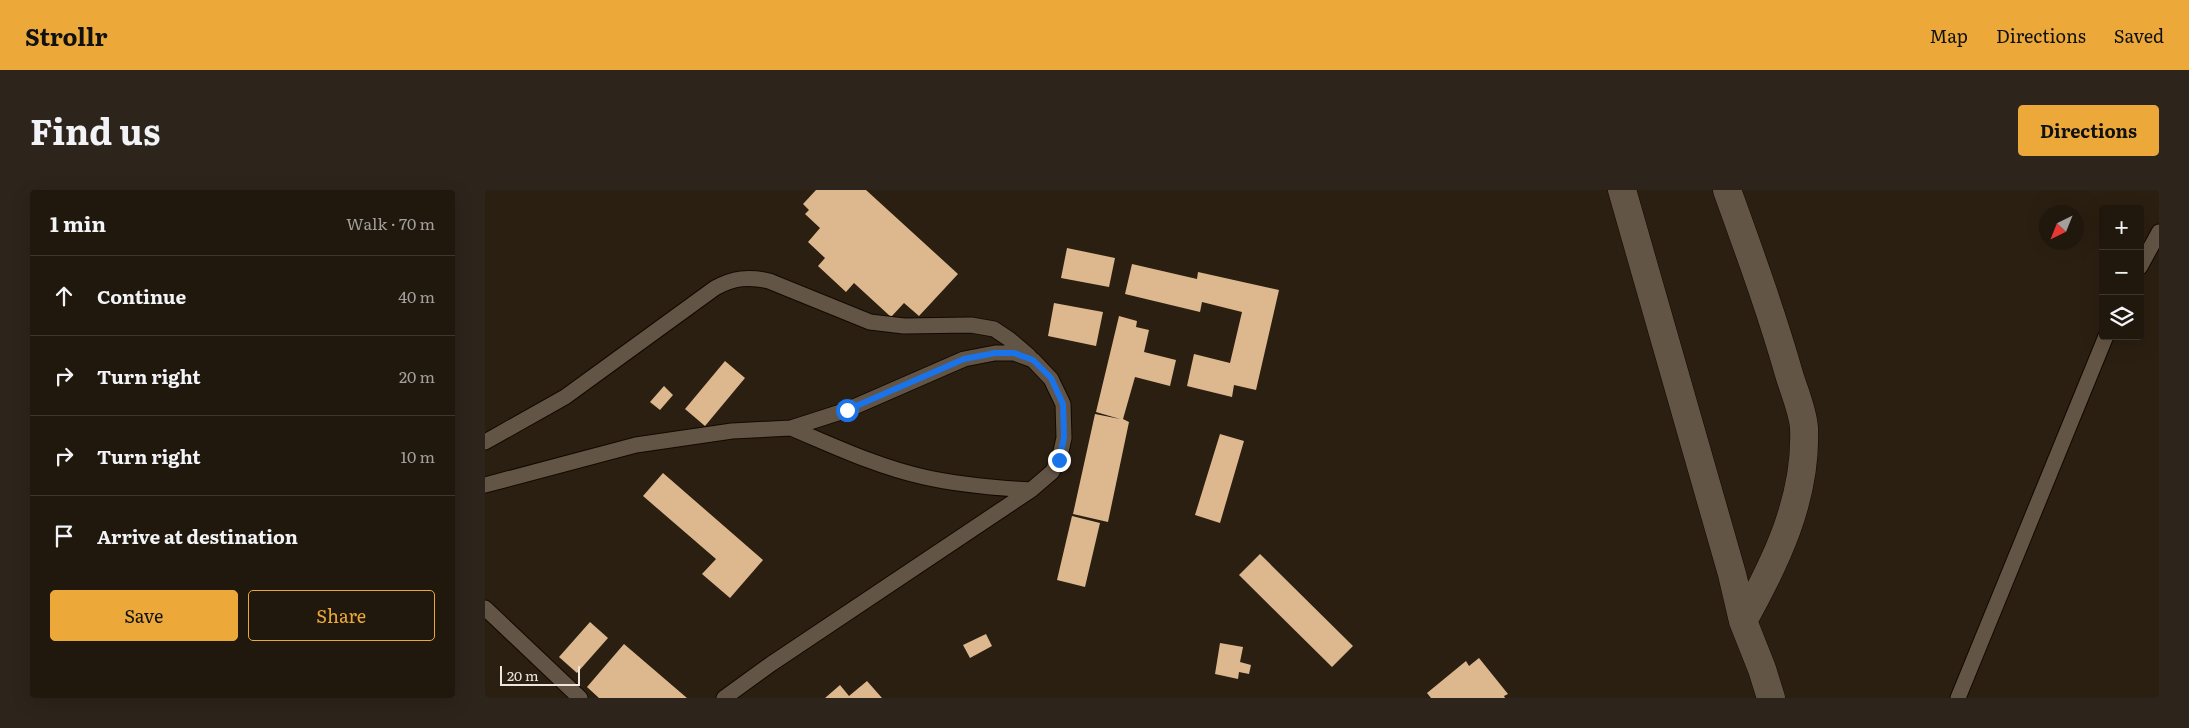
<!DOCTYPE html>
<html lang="en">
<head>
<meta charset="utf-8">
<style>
  :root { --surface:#20170d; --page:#2d241b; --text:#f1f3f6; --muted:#a29f9d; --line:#3d362e; --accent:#eca93a }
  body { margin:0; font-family:Literata,serif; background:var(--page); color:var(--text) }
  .controls { position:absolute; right:15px; top:15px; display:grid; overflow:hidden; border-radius:5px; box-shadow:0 5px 20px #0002 }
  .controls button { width:45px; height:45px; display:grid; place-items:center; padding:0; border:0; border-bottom:1px solid var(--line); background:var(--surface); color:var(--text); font:25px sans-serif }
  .compass { position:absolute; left:1554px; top:15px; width:45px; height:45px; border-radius:50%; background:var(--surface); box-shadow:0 5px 20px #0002; rotate:223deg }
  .scale { position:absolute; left:15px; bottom:12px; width:80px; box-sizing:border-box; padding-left:5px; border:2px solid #eee5dc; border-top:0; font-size:14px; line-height:18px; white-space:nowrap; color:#eee5dc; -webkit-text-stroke:4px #2b1f11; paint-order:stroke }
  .stop { position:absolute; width:15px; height:15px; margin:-11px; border:4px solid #1a73e8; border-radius:50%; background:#fff }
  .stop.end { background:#1a73e8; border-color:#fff; box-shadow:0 1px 5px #0008 }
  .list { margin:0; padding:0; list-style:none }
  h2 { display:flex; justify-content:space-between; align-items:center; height:65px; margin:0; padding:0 20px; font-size:21px }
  h2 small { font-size:16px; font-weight:400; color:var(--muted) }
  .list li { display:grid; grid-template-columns:32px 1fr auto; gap:15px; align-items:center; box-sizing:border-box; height:80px; padding:0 20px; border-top:1px solid var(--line) }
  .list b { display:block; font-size:19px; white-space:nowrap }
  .list em { font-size:16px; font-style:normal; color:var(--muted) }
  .actions { display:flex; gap:10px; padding:15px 20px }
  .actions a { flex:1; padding:11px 0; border:1px solid var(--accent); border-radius:5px; text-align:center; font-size:18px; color:var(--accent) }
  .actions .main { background:var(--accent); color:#111 }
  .icon { flex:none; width:28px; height:28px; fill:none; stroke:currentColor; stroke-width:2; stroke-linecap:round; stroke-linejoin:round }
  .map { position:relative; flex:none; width:1674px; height:508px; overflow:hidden; border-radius:5px }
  header { display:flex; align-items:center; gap:30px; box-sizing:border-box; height:70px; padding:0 25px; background:var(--accent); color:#111 }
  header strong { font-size:24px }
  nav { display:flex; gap:28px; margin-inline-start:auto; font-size:18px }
  .intro { display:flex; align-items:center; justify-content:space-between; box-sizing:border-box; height:120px; padding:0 30px }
  h1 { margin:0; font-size:35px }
  .button { padding:12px 22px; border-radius:5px; background:var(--accent); color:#111; font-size:18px; font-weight:700 }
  main { display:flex; gap:30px; padding:0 30px }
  aside { flex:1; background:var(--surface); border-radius:5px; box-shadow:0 5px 20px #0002 }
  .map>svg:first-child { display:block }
  .building { fill:#ddb88e }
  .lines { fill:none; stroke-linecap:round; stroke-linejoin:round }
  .service-casing { stroke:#130900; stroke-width:17 }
  .minor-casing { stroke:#130900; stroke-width:29 }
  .service { stroke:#635545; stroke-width:15 }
  .minor { stroke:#635545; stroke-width:28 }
  .route { stroke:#1a73e8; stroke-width:6 }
</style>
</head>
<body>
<header>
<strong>Strollr</strong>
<nav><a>Map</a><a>Directions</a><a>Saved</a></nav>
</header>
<div class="intro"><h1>Find us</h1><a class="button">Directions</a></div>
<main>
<aside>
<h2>1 min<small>Walk · 70 m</small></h2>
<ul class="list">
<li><svg class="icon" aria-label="ahead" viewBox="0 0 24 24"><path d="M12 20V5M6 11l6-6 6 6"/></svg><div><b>Continue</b></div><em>40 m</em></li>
<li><svg class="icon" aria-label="right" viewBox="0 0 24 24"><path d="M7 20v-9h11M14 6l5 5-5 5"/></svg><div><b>Turn right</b></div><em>20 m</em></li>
<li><svg class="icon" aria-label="right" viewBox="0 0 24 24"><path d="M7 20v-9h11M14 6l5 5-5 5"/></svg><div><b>Turn right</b></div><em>10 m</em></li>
<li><svg class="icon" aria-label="arrive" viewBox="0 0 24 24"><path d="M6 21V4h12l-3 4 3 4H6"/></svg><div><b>Arrive at destination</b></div></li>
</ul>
<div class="actions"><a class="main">Save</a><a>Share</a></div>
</aside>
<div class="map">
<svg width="1674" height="508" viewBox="0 0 1674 508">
  <rect width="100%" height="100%" fill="#2b1f11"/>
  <path class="building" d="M331 0H381L473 84 434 126 419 113 406 127 369 93 361 102 333 76 340 68 323 52 335 38 320 24 324 20 318 14Z
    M582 58 630 68 624 97 576 88Z
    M647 74 712 89 713 82 794 100 771 200 749 195 747 207 702 196 709 164 745 173 757 122 717 112 715 122 640 104Z
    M569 113 618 122 611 156 563 146Z
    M634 126 652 131 651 137 664 140 659 162 691 170 685 196 650 187 638 229 644 232 623 332 588 324 610 224 635 229 611 222Z
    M240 171 260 188 220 236 200 219Z
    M179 196 188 205 175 220 165 212Z
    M735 244 759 251 735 333 710 325Z
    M178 283 278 370 245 408 217 384 231 369 158 306Z
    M587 326 615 333 600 397 572 390Z
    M775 364 868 456 847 477 754 385Z
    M105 432 123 448 92 483 74 467Z
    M501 444 507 456 485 468 478 455Z
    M735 453 758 457 755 472 766 475 764 484 754 482 753 489 730 484Z
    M139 454 202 508H114L102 497Z
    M994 468 1023 504 1019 506 1020 508H946L942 503 981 471 984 476Z
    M382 491 397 508H340L355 495 364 506Z"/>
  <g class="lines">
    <g class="service-casing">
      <path id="service" d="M1655 77 1674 42
        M306 238C349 256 393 277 439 287 474 295 510 298 546 300
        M0 252 80 207 230 98C248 88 264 86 284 91L385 132 419 136 486 135 509 139 524 149 544 166
        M0 295 151 255 247 241 306 238 362 220 479 169 510 163H529L548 170 566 189 578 214 579 248 574 270 567 282 546 300 286 474 239 508
        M0 418 95 508
        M1473 508 1621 146"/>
    </g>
    <g class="minor-casing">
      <path id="minor" d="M1137 0 1247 384 1258 431 1277 479 1286 508
        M1242 0C1264 61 1286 121 1304 184 1309 201 1318 221 1319 238 1322 308 1291 372 1258 431"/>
    </g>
    <use href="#service" class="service"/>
    <use href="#minor" class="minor"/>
  </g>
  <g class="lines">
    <path class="route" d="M362 220 479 169 510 163H529L548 170 566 188 578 214 579 248 574 270"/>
  </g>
</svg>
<div class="controls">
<button>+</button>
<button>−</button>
<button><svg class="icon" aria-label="layers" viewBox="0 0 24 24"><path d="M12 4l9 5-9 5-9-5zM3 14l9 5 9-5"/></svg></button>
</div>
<svg class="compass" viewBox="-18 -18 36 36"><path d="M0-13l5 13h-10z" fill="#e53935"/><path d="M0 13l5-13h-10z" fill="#a29f9d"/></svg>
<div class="scale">20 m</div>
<div class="stop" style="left:362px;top:220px"></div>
<div class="stop end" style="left:574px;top:270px"></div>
</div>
</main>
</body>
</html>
